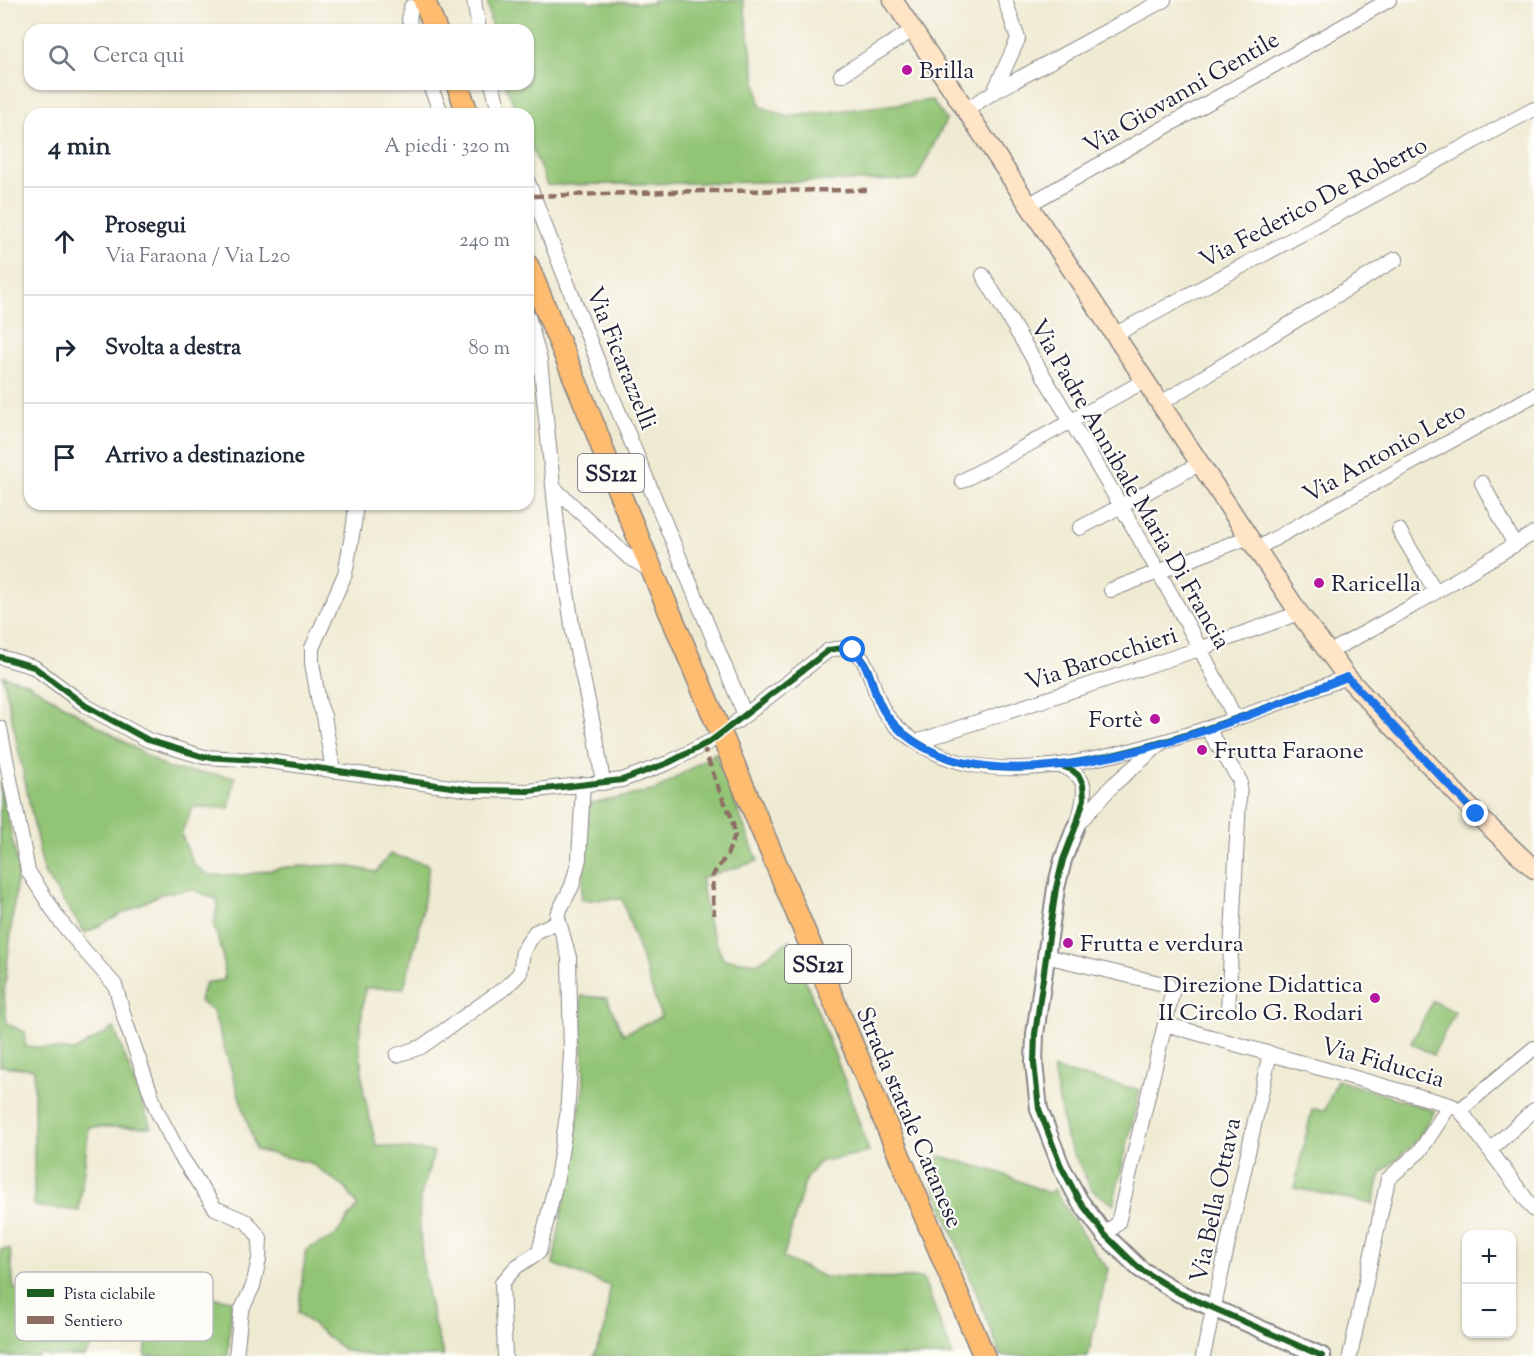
<!DOCTYPE html>
<html lang="it">
<head>
<meta charset="utf-8">
<style>
  :root { --surface:#fff; --page:#f6f6f7; --text:#1f2937; --muted:#747a83; --line:#e0e1e3 }
  body { margin:0; font-family:"Sorts Mill Goudy",serif; background:var(--page); color:var(--text) }
  .controls { position:absolute; right:18px; bottom:18px; display:grid; overflow:hidden; border-radius:12px; box-shadow:0 2px 4px #0004 }
  .controls button { width:54px; height:54px; display:grid; place-items:center; padding:0; border:0; border-bottom:2px solid var(--line); background:var(--surface); color:var(--text); font:30px sans-serif }
  .stop { position:absolute; width:18px; height:18px; margin:-14px; border:4px solid #1a73e8; border-radius:50%; background:#fff }
  .stop.end { background:#1a73e8; border-color:#fff; box-shadow:0 2px 6px #0008 }
  .list { margin:0; padding:0; list-style:none }
  h2 { display:flex; justify-content:space-between; align-items:center; height:78px; margin:0; padding:0 24px; font-size:26px }
  h2 small { font-size:20px; font-weight:400; color:var(--muted) }
  .list li { display:grid; grid-template-columns:39px 1fr auto; gap:18px; align-items:center; box-sizing:border-box; height:108px; padding:0 24px; border-top:2px solid var(--line) }
  .list b { display:block; font-size:22px; white-space:nowrap }
  .list p { margin:0; font-size:20px; white-space:nowrap; color:var(--muted) }
  .list em { font-size:20px; font-style:normal; color:var(--muted) }
  .icon { flex:none; width:33px; height:33px; fill:none; stroke:currentColor; stroke-width:2; stroke-linecap:round; stroke-linejoin:round }
  .map { position:relative; flex:none; width:1534px; height:1356px; overflow:hidden }
  .search { position:absolute; background:var(--surface); box-shadow:0 2px 4px #0004; left:24px; top:24px; width:510px; height:66px; display:flex; align-items:center; gap:15px; box-sizing:border-box; padding:0 21px; border-radius:18px; color:var(--muted); font-size:22px }
  .panel { position:absolute; background:var(--surface); box-shadow:0 2px 4px #0004; left:24px; top:108px; width:510px; height:402px; border-radius:18px }
  .map>svg:first-child { display:block }
  .green { fill:#92c474; stroke:#5a7358; stroke-width:1.5 }
  .lines { fill:none; stroke-linecap:round; stroke-linejoin:round }
  .minor-casing { stroke:#888686; stroke-width:16 }
  .tertiary-casing { stroke:#888686; stroke-width:20 }
  .secondary-casing { stroke:#888686; stroke-width:21 }
  .primary-casing { stroke:#888686; stroke-width:24 }
  .minor { stroke:#fff; stroke-width:14 }
  .tertiary { stroke:#fff; stroke-width:16 }
  .secondary { stroke:#ffe4c6; stroke-width:18 }
  .primary { stroke:#febc70; stroke-width:21 }
  .quiet { stroke:#8d6e63; stroke-width:4.5; stroke-dasharray:9 4.5; stroke-linecap:butt }
  .cycleway-casing { stroke:#fdfcf7; stroke-width:10 }
  .cycleway { stroke:#1b5e20; stroke-width:6 }
  .route { stroke:#1a73e8; stroke-width:8 }
  .poi-dot { fill:#b5179e; stroke:#fdfcf7; stroke-width:2 }
  .labels { text-anchor:middle; stroke-width:4.5; stroke-linejoin:round; paint-order:stroke }
  .shield { fill:#fdfcf7; stroke:#646373; stroke-width:1.5 }
  .shield-label { font-size:22px; font-weight:bold; fill:#22223b }
  .poi-label { font-size:24px; fill:#22223b; stroke:#fdfcf7; text-anchor:start }
  .street-label { font-size:24px; fill:#22223b; stroke:#fdfcf7 }
  .key { fill:#fdfcf7; stroke:#bbbbbf; stroke-width:1.5 }
  .key-label { font-size:16px; fill:#22223b }
</style>
</head>
<body>
<div class="map">
<svg width="1534" height="1356" viewBox="0 0 1534 1356">
  <rect width="100%" height="100%" fill="#fdfcf7"/>
  <filter id="ink" filterUnits="userSpaceOnUse"><feTurbulence type="fractalNoise" baseFrequency=".0167" numOctaves="2"/><feDisplacementMap in="SourceGraphic" scale="12" xChannelSelector="R" yChannelSelector="G"/><feConvolveMatrix kernelMatrix="1 2 1 2 8 2 1 2 1" color-interpolation-filters="sRGB"/></filter>
  <filter id="wash" filterUnits="userSpaceOnUse"><feTurbulence type="fractalNoise" baseFrequency=".008" numOctaves="4" result="noise"/><feDisplacementMap in="SourceGraphic" scale="24" xChannelSelector="R" yChannelSelector="G"/><feGaussianBlur stdDeviation="1.35" result="paint"/><feColorMatrix in="noise" values="0 0 0 0 0 0 0 0 0 0 0 0 0 0 0 0 0 1.4 0 .05"/><feComposite in="paint" operator="in"/></filter>
  <g filter="url(#wash)">
    <rect width="100%" height="100%" fill="#efead2"/>
    <path class="green" d="M487 0H588L589 2 653 3V0H743L760 106 787 117 932 100 946 120 916 180 547 185 528 138V114H518L505 84H528V30H492Z
      M3 676 27 683 169 769 235 777 229 808 193 807 181 834 194 865 209 875H244L286 867 341 865 376 872 390 854 429 865 420 926 404 988H365L359 1040 364 1094 376 1145 434 1152C430 1168 422 1185 420 1201 417 1244 429 1315 444 1356H374L344 1350 298 1313 306 1250 335 1236 358 1206 346 1189 311 1163 256 1150 213 1011 199 1001 205 983 224 980 223 955 214 926 218 900 192 889 161 894 85 933 44 873Z
      M715 753 758 861 701 878 709 925 723 959 757 963 790 940 846 1084 869 1152 819 1162 806 1178 783 1258 824 1277 923 1278 953 1356H594L605 1329 610 1286 553 1264 584 1084 581 996 607 998 623 1034 661 1017 622 899 581 900 590 804 656 790Z
      M0 779 18 868 4 994 7 1024 25 1032V1046L74 1051 114 1028 151 1127H89L79 1211 34 1206V1069L0 1066Z
      M1433 1001 1455 1012 1433 1055 1411 1043Z
      M1053 1069 1140 1090 1113 1204 1092 1190 1066 1138Z
      M1337 1080 1435 1111 1415 1143 1381 1173 1373 1204 1294 1188 1312 1109 1325 1110Z
      M940 1156 998 1172 1048 1193 1054 1189 1090 1246 1108 1269 1088 1356H1001L930 1175Z
      M0 1249H10L14 1289 121 1299 85 1356H48L41 1353 39 1356H0Z
      M152 1289 232 1300 228 1356H145Z"/>
  </g>
  <g filter="url(#ink)">
    <g class="lines">
      <g class="minor-casing">
        <path id="minor" d="M474 0 479 30
          M411 30 409 19 411 7
          M841 75 913 30
          M429 84 442 114
          M492 84 500 114
          M994 92 1018 39 1005 0
          M965 110 994 92 1164 0
          M528 182 598 362 745 715
          M1028 205 1389 0
          M983 275C1070 421 1161 565 1235 718
          M528 316 540 360 557 524 573 632 596 738 603 783
          M1114 335 1534 109
          M1161 403 1396 259
          M962 481 1146 380
          M1482 483 1515 545
          M553 487 626 555 651 571
          M1080 528 1201 463
          M1399 530 1436 592
          M1256 549 1534 395
          M1111 590 1249 537
          M1328 653 1409 608 1534 533
          M0 657 34 667 86 706 148 740 204 757 261 760 472 790 528 791 622 780 668 763 711 741
          M735 723 829 650C875 639 867 690 887 716 907 741 941 759 973 765 1019 773 1068 765 1113 755 1194 736 1270 707 1347 677
          M0 728 28 871 60 921 83 949 115 985 126 1023 157 1111 180 1155 215 1208 247 1222 260 1238 259 1259 253 1286 241 1311 236 1356
          M1208 729 1240 781 1228 1010
          M916 742 1202 648 1299 613
          M1059 765C1091 776 1086 793 1078 821
          M333 771 324 716 319 703 312 663V648L345 574 354 524 356 504
          M1076 826 1113 785 1159 745
          M1045 956 1168 985
          M1165 1024 1450 1105 1460 1110 1534 1210
          M397 1055 421 1047 506 987 520 973 523 951 535 932 559 921
          M1460 1110 1534 1048
          M1490 1150 1534 1110
          M1105 1235 1118 1223 1172 994
          M505 1356 502 1283 516 1267 539 1252 557 1178 567 1116 571 1054 569 957 557 915 572 886 579 859 583 784
          M1203 1356 1270 1053
          M1350 1356 1388 1179 1420 1151 1450 1105"/>
      </g>
      <g class="tertiary-casing">
        <path id="tertiary" d="M1076 826 1063 860 1056 888 1035 1034 1034 1063 1039 1109 1061 1166 1079 1200 1105 1235 1140 1269 1179 1293 1322 1356"/>
      </g>
      <g class="secondary-casing">
        <path id="secondary" d="M893 0 1299 613 1347 677 1382 715 1476 814 1534 869"/>
      </g>
      <g class="primary-casing">
        <path id="primary" d="M424 0 436 30
          M457 84 468 114
          M528 266 595 428 616 485 984 1356"/>
      </g>
      <use href="#minor" class="minor"/>
      <use href="#tertiary" class="tertiary"/>
      <use href="#secondary" class="secondary"/>
      <use href="#primary" class="primary"/>
      <path class="quiet" d="M534 196 702 191 870 190
        M703 746 721 795 732 818 735 835 727 855 712 876 714 915"/>
      <g class="cycleway-casing">
        <path id="cycleway" d="M0 657 34 667 86 706 148 740 204 757 261 760 472 790 528 791 622 780 668 763 711 741 829 650C875 639 867 690 887 716 907 741 941 759 973 765 1019 773 1068 765 1113 755 1194 736 1270 707 1347 677
          M1059 765 1072 770 1079 776 1083 785 1084 799 1076 826 1063 860 1056 888 1035 1034 1034 1063 1039 1109 1061 1166 1079 1200 1105 1235 1140 1269 1179 1293 1322 1356"/>
      </g>
      <use href="#cycleway" class="cycleway"/>
    </g>
  </g>
  <g class="lines" filter="url(#ink)">
    <path class="route" d="M853 650C869 663 871 684 879 702 884 714 894 725 904 734 1009 820 1237 720 1347 677L1476 814"/>
  </g>
  <g class="poi-dot">
    <circle cx="907" cy="70" r="6"/>
    <circle cx="1319" cy="583" r="6"/>
    <circle cx="1155" cy="719" r="6"/>
    <circle cx="1202" cy="750" r="6"/>
    <circle cx="1068" cy="943" r="6"/>
    <circle cx="1375" cy="998" r="6"/>
  </g>
  <g class="labels">
    <g class="shield">
      <rect x="578" y="454" width="66" height="38" rx="4.5"/>
      <rect x="785" y="945" width="66" height="38" rx="4.5"/>
    </g>
    <g class="shield-label">
      <text x="611" y="481">SS121</text>
      <text x="818" y="972">SS121</text>
    </g>
    <g class="poi-label">
      <text x="919" y="78">Brilla</text>
      <text x="1331" y="591">Raricella</text>
      <text x="1143" y="727" text-anchor="end">Fortè</text>
      <text x="1214" y="758">Frutta Faraone</text>
      <text x="1080" y="951">Frutta e verdura</text>
      <text x="1363" y="992" text-anchor="end">Direzione Didattica<tspan x="1363" dy="28">II Circolo G. Rodari</tspan></text>
    </g>
    <g class="street-label">
      <text transform="translate(1181 92) rotate(-30)" y="8">Via Giovanni Gentile</text>
      <text transform="translate(1313 202) rotate(-28)" y="8">Via Federico De Roberto</text>
      <text transform="translate(622 358) rotate(68)" y="8">Via Ficarazzelli</text>
      <text transform="translate(1384 452) rotate(-29)" y="8">Via Antonio Leto</text>
      <text transform="translate(1131 484) rotate(60)" y="8">Via Padre Annibale Maria Di Francia</text>
      <text transform="translate(1101 658) rotate(-18)" y="8">Via Barocchieri</text>
      <text transform="translate(1383 1062) rotate(16)" y="8">Via Fiduccia</text>
      <text transform="translate(910 1117) rotate(67)" y="8">Strada statale Catanese</text>
      <text transform="translate(1215 1200) rotate(-78)" y="8">Via Bella Ottava</text>
    </g>
  </g>
  <rect x="15" y="1272" width="198" height="69" rx="9" class="key"/>
  <rect x="27" y="1289" width="27" height="8" fill="#1b5e20"/>
  <rect x="27" y="1316" width="27" height="8" fill="#8d6e63"/>
  <g class="key-label">
    <text x="64" y="1299">Pista ciclabile</text>
    <text x="64" y="1326">Sentiero</text>
  </g>
</svg>
<div class="controls">
<button>+</button>
<button>−</button>
</div>
<div class="stop" style="left:853px;top:650px"></div>
<div class="stop end" style="left:1476px;top:814px"></div>
<div class="search"><svg class="icon" aria-label="search" viewBox="0 0 24 24"><circle cx="10" cy="10" r="6"/><path d="M15 15l6 6"/></svg>Cerca qui</div>
<section class="panel">
<h2>4 min<small>A piedi · 320 m</small></h2>
<ul class="list">
<li><svg class="icon" aria-label="ahead" viewBox="0 0 24 24"><path d="M12 20V5M6 11l6-6 6 6"/></svg><div><b>Prosegui</b><p>Via Faraona / Via L20</p></div><em>240 m</em></li>
<li><svg class="icon" aria-label="right" viewBox="0 0 24 24"><path d="M7 20v-9h11M14 6l5 5-5 5"/></svg><div><b>Svolta a destra</b></div><em>80 m</em></li>
<li><svg class="icon" aria-label="arrive" viewBox="0 0 24 24"><path d="M6 21V4h12l-3 4 3 4H6"/></svg><div><b>Arrivo a destinazione</b></div></li>
</ul>
</section>
</div>
</body>
</html>
